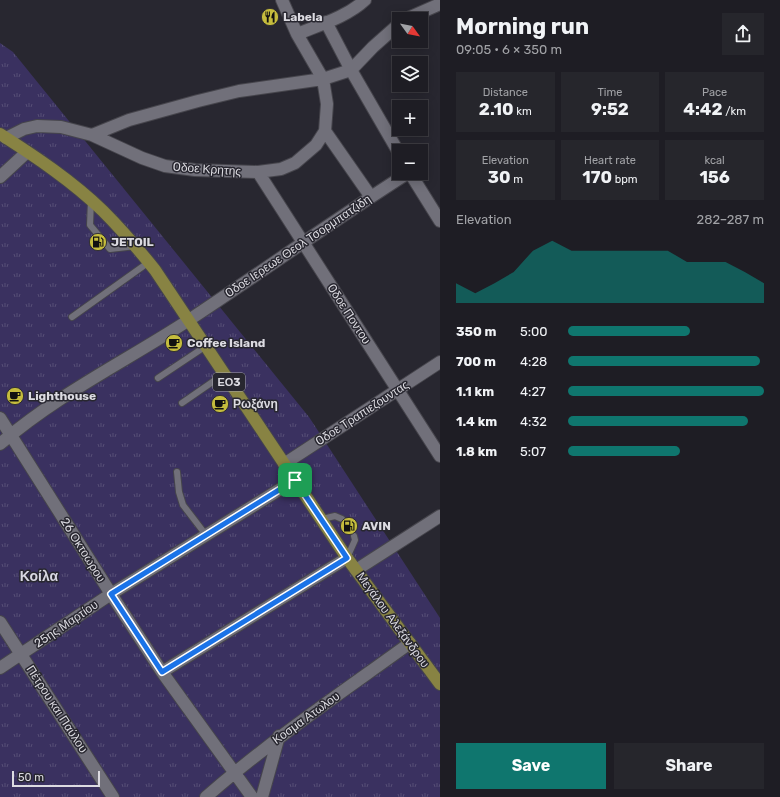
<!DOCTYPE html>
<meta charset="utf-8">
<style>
:root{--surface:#1e1d24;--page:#26262c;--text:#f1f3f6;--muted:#a1a2a6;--line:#3c3b41;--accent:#0f766e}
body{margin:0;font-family:Rubik,sans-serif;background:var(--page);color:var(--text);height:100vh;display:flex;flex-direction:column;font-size:15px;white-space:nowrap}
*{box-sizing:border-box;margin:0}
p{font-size:13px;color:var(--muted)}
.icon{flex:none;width:22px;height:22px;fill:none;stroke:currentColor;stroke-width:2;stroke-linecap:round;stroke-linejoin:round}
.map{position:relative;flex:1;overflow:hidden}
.drawer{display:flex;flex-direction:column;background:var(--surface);width:340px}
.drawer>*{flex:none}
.needle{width:26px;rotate:123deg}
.buttons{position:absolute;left:392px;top:12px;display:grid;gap:8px}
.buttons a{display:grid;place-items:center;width:36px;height:36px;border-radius:0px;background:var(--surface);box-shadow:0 2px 10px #0003,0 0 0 1px var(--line);font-size:20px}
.scale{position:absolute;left:12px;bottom:10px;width:88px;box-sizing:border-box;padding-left:4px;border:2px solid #dcdbe1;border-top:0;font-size:11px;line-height:14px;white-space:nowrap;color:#dcdbe1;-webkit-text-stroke:3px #282730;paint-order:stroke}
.pin{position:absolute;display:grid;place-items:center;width:34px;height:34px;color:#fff;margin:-17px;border-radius:8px;box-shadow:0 2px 6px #0006}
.round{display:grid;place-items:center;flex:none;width:42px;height:42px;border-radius:0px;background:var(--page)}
.overview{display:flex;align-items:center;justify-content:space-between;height:68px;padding:0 16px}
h1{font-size:22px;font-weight:700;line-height:30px}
.figures{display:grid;grid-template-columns:repeat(3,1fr);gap:6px;height:68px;padding:4px 16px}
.figures div{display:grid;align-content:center;border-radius:0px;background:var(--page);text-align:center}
.figures b{font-size:17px;font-weight:700}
.figures small{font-size:11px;font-weight:400}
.figures p{font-size:11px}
.chart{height:112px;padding:8px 16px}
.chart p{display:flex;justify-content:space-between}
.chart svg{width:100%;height:72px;margin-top:4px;fill:var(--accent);opacity:.7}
.primary-button{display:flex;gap:8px;margin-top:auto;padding:8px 16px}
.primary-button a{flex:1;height:46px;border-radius:0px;background:var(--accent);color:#fff;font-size:16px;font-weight:700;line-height:46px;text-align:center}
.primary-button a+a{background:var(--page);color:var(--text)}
ul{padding:0 16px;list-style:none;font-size:13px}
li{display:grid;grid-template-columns:64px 48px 1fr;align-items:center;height:30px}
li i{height:10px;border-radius:5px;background:var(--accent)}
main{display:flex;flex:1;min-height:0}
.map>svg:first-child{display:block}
.park{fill:url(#park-tufts)}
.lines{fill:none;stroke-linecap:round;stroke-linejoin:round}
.lane-casing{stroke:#46454c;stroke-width:8}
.street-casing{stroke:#46454c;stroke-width:14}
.primary-casing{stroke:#46454c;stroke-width:14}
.lane{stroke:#71707a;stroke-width:6}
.street{stroke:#71707a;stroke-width:12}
.primary{stroke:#888343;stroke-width:12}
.route-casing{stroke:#fff;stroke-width:8}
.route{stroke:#1a73e8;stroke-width:5}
.labels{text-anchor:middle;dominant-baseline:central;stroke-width:3;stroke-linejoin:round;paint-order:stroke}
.shield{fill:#282730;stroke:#a6a5ac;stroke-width:1}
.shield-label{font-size:11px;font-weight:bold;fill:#dcdbe1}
.poi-label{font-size:12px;font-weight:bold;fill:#dcdbe1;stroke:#282730;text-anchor:start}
.street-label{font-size:12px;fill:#dcdbe1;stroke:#282730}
.quarter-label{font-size:14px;font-weight:bold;fill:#d8d7e2;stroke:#282730}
</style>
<main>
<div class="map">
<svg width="440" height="797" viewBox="0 0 440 797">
<defs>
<pattern id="park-tufts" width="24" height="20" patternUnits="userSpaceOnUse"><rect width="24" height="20" fill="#3a3160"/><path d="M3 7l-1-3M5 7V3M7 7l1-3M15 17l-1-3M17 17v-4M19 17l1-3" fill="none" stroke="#564e76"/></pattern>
</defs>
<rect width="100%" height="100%" fill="#282730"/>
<!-- park -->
<path class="park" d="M0,43L13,52L309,417L440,618V797H0Z"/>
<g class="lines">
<defs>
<path id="lane" d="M91,200L90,225L110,249L136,246
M72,317L149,262
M158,378L206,346
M182,403L224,374
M177,472L179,492L183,505L206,535
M322,519L335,516L342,519
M347,558L355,540L354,536"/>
<path id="street" d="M406,19L440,4
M326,22L351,70L399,153
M297,34C319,25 347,17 365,0
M325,131L371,197
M92,135L129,120L198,101L239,91L323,79L351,70L373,47L399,24
M6,138L24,129L37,126L61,127L92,135L142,158L165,166L195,170L258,172L281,169L295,163L316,145L325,131L327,104L323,79L297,34L282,0
M258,172L440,456
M410,173L440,221
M0,177L27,152
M0,418L111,594L162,672L252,797
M0,444C58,394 126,361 189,320C263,271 334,220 408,173
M284,464L440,362
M356,570L440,516
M0,622L113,797
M0,668L111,594L295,480
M162,672L347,558
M206,797C270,741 341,693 410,643
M262,797L279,736"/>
<path id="primary" d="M0,134C36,157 72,181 103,211C122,230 139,250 155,270L347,558L440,684"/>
</defs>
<!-- lane casing -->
<use href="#lane" class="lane-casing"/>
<!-- street casing -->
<use href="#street" class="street-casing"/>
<!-- primary casing -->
<use href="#primary" class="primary-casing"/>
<!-- lane -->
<use href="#lane" class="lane"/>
<!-- street -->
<use href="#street" class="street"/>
<!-- primary -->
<use href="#primary" class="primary"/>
</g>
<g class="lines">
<defs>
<path id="route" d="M295,480L347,558L162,672L111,594Z"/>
</defs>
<!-- route casing -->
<use href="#route" class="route-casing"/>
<!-- route -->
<use href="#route" class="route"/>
</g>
<!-- icons -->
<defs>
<symbol id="restaurant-disc" viewBox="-11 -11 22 22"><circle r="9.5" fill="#c5bc3d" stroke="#282730"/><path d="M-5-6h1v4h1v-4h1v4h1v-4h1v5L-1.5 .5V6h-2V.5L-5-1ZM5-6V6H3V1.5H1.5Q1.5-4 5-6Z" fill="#111"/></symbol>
<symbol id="fuel-disc" viewBox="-11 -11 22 22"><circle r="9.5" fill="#c5bc3d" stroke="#282730"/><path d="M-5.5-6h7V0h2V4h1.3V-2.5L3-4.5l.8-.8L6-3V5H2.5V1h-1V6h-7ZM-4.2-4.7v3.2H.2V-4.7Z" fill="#111"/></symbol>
<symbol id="cafe-disc" viewBox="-11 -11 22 22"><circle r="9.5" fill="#c5bc3d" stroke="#282730"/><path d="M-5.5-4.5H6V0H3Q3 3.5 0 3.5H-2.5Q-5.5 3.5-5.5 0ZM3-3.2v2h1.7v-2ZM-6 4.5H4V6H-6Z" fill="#111"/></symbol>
</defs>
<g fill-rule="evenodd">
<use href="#restaurant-disc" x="260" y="7" width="20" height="20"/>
<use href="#fuel-disc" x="88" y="232" width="20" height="20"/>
<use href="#cafe-disc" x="164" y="333" width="20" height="20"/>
<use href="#cafe-disc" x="5" y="386" width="20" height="20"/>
<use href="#cafe-disc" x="210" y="394" width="20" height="20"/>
<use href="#fuel-disc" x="339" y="516" width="20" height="20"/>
</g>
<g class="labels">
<!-- shield labels -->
<rect class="shield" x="213" y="373" width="32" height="18" rx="3"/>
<g class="shield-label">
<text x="229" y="382">ΕΟ3</text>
</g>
<!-- poi labels -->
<g class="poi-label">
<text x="283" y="17">Labela</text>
<text x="111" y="242">JETOIL</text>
<text x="187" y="343">Coffee Island</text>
<text x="28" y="396">Lighthouse</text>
<text x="233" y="404">Ρωξάνη</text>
<text x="362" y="526">AVIN</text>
</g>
<!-- street labels -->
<g class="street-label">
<text transform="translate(207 169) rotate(4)">Oδοε Κρητης</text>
<text transform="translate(298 246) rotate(-34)">Oδοε Ιερεωε Θεολ Τσορμπατζιδη</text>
<text transform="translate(349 314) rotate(57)">Oδοε Ποντου</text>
<text transform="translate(362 413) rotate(-33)">Oδοε Τραπιεζουντας</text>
<text transform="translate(83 550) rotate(58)">26 Οκτοωρου</text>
<text transform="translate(393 620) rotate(54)">Μεγάλου Αλεξάνδρου</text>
<text transform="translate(66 624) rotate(-34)">25ης Μαρτίου</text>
<text transform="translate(57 709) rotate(57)">Πέτρου και Παύλου</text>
<text transform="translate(306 718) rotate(-36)">Κοσμα Ατωλου</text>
</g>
<!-- quarter labels -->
<g class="quarter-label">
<text x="39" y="576">Κοίλα</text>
</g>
</g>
</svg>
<div class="buttons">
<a><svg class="needle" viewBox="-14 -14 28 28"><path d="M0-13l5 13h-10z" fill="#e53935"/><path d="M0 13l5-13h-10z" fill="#a1a2a6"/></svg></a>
<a><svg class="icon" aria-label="layers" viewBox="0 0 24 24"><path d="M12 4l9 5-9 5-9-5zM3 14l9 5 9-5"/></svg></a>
<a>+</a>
<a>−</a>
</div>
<div class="scale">50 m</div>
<div class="pin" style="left:295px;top:480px;background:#1e9e55"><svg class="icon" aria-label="arrive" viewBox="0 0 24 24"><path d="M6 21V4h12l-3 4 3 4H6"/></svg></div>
</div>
<section class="drawer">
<div class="overview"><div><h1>Morning run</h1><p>09:05 · 6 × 350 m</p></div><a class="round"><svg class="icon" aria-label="share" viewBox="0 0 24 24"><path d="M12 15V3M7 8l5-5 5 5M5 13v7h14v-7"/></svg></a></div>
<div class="figures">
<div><p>Distance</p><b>2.10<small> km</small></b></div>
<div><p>Time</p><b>9:52</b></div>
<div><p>Pace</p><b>4:42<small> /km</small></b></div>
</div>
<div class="figures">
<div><p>Elevation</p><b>30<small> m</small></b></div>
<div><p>Heart rate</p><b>170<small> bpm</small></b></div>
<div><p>kcal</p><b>156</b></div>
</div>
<div class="chart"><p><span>Elevation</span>282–287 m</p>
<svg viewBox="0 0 160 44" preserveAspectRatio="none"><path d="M0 44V32L10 38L20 32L30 25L40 12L50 6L60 12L70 12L80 12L90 12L100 12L110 12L120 19L130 19L140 19L150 25L160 32V44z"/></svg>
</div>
<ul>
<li><b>350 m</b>5:00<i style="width:62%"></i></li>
<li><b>700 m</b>4:28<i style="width:98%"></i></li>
<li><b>1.1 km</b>4:27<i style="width:100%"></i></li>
<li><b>1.4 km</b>4:32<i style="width:92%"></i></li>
<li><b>1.8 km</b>5:07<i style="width:57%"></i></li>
</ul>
<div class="primary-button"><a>Save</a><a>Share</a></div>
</section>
</main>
